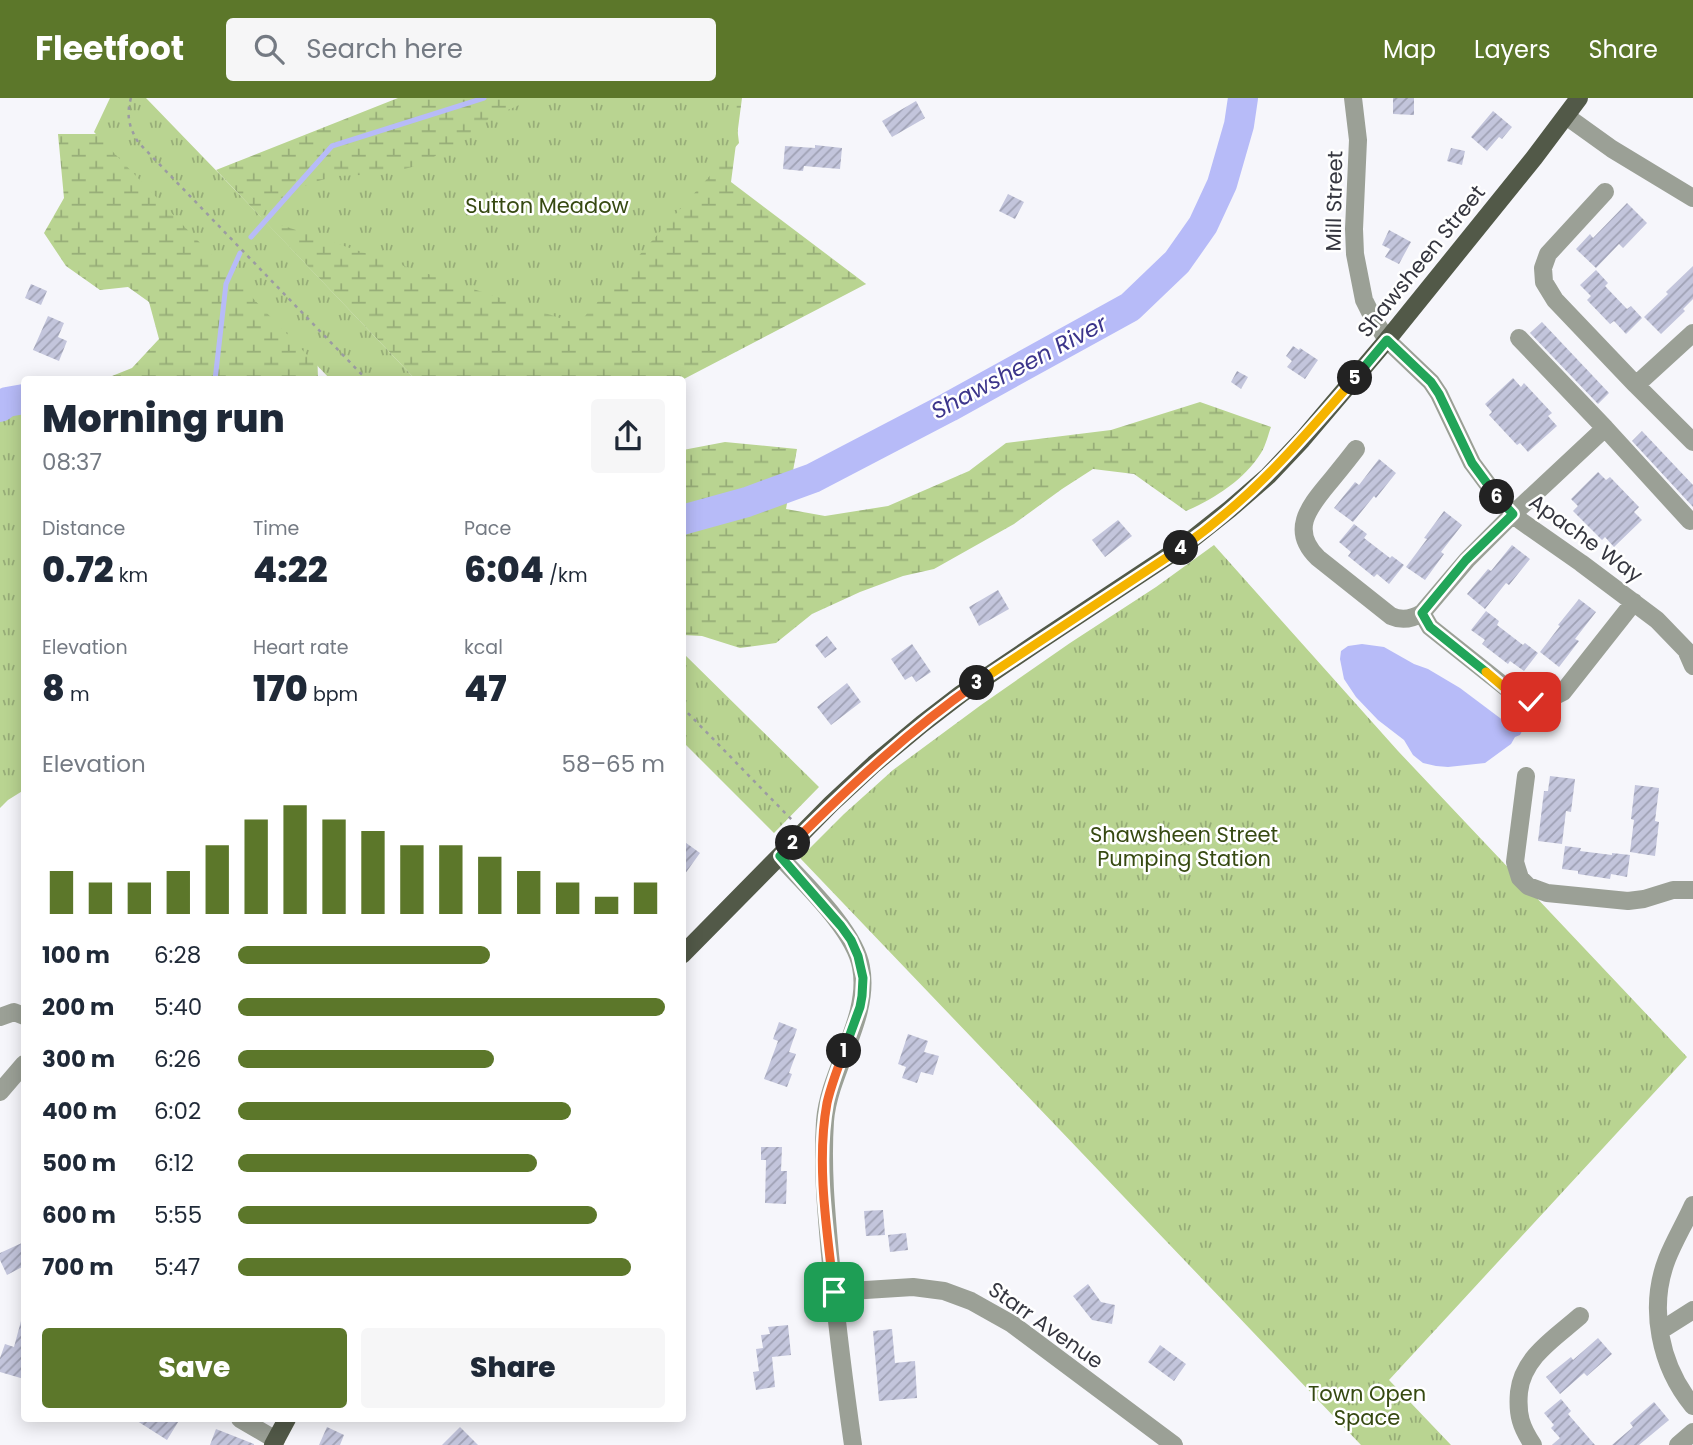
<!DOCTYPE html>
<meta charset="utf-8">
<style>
:root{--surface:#fff;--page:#f6f6f7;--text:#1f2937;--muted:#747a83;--accent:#5c772a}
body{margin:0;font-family:Poppins,sans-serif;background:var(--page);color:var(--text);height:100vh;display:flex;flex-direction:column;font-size:26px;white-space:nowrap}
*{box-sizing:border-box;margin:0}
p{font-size:23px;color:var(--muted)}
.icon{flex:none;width:38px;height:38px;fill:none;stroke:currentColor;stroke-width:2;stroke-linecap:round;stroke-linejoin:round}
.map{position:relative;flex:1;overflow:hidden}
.sheet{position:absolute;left:21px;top:278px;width:665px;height:1046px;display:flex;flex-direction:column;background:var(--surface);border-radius:7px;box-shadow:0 4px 18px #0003}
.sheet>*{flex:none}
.pin{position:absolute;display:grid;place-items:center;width:60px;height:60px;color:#fff;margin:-30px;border-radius:14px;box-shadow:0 4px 10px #0006}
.km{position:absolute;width:35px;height:35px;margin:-18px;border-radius:50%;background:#222;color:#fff;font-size:19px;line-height:35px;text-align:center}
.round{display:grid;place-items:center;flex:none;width:74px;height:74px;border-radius:7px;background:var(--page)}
.summary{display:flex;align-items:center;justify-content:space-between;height:119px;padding:0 21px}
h1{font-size:38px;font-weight:800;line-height:52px}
.stats{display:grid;grid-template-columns:repeat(3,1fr);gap:10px;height:119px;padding:7px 21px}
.stats div{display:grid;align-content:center}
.stats b{font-size:35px;font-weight:800}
.stats small{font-size:19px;font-weight:400}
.stats p{font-size:19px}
.chart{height:196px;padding:14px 21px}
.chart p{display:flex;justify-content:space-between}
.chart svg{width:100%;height:126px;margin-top:7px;stroke:var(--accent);stroke-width:6}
.cta{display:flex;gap:14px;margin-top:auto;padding:14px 21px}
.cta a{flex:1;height:80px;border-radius:7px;background:var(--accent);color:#fff;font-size:28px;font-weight:800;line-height:80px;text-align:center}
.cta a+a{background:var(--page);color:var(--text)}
ul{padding:0 21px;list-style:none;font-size:23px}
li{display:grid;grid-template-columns:112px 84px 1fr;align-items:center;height:52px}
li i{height:18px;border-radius:9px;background:var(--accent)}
header{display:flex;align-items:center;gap:42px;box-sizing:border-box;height:98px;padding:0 35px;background:var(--accent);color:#fff}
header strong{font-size:33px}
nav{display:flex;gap:38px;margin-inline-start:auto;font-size:24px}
.search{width:490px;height:63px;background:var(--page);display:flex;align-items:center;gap:18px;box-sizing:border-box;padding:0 24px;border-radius:7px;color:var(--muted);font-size:26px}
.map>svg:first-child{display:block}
.wetland{fill:url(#wetland-marsh)}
.park{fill:url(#park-tufts)}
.water{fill:#b7bbf8}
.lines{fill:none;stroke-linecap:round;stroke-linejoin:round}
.stream{stroke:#b7bbf8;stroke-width:5}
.river{stroke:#b7bbf8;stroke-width:30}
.building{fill:url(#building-hatch)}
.path{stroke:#9b9ba2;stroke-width:2.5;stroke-dasharray:3.5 5;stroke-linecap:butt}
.minor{stroke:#9ba096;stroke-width:18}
.major{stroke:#525948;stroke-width:18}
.split-1-casing{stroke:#fff;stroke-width:14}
.split-2-casing{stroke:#fff;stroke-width:14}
.split-3-casing{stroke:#fff;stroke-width:14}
.split-4-casing{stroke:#fff;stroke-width:14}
.split-5-casing{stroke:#fff;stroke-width:14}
.split-6-casing{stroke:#fff;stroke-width:14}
.split-7-casing{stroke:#fff;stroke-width:14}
.split-8-casing{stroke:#fff;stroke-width:14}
.split-1{stroke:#f0652b;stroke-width:9}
.split-2{stroke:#22a559;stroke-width:9}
.split-3{stroke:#f0652b;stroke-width:9}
.split-4{stroke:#f5b400;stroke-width:9}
.split-5{stroke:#f5b400;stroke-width:9}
.split-6{stroke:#22a559;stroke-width:9}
.split-7{stroke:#22a559;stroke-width:9}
.split-8{stroke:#f5b400;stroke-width:9}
.labels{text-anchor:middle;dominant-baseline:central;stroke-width:5;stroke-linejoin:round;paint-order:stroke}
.street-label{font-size:21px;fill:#35363f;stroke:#fff}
.park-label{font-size:21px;fill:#364911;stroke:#fff}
.water-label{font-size:23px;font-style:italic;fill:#3c358b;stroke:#fff}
</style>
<header>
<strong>Fleetfoot</strong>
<div class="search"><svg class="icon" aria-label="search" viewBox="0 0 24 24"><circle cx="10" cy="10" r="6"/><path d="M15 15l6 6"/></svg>Search here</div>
<nav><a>Map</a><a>Layers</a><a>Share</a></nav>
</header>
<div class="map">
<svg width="1693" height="1347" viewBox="0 0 1693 1347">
<defs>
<pattern id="wetland-marsh" width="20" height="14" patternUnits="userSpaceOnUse" patternTransform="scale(1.75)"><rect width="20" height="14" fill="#b9d491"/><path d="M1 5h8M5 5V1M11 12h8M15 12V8" fill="none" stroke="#97ad78"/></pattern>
<pattern id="park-tufts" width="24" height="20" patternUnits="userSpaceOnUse" patternTransform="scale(1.75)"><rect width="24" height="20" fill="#b9d491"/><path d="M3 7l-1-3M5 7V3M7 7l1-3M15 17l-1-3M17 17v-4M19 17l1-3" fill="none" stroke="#97ad78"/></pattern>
<pattern id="building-hatch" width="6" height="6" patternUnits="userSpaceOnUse" patternTransform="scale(1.75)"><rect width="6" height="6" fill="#c3c5dc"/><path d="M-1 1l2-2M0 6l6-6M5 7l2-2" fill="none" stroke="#9fa1b4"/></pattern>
</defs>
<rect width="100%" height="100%" fill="#f6f6fb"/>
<!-- wetland -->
<path class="wetland" d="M398,0H742L731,84L866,186L682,282H416L216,72Z
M58,36H105L317,246L318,282H102L132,270L159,241L149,204L128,189L100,192L66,168L44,135L64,100Z
M1200,304L1271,329C1268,337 1266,347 1261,355C1244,382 1214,401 1186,413L1134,376L1093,371L1062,391L1014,426L934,471L903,478L860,494L812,516L776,545L740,550L702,538L683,537V352L725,344L797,351L786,411L825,418L888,408L969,373L1006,345L1111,332Z"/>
<!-- park -->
<path class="park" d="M110,0H146L261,119L270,105L296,91L318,83L336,78L385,76L412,69L430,61L450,50L490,20L526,4L532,0H734V4L739,45L578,226L263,121L416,282H331L94,34Z
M24,292V692L8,702L0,710V299Z
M1214,447L1398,653L1687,959L1389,1282L1451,1347H1361L800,760L844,716L893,672L981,607L1070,545L1156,489Z
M683,555L819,689L774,735L683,644Z"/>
<!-- water -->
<path class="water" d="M1362,546L1384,549L1414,566L1428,571L1460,590L1504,623L1523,631L1520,637L1515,639L1511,646L1485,665L1448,669L1436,668L1423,665L1413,657L1404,642L1378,622L1356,599L1344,581L1340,561L1341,553L1348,548Z"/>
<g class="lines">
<!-- stream -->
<path class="stream" d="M251,139L332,48L484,0
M215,282L226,186L240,155"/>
<!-- river -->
<path class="river" d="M0,309L7,304L24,301
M682,422L747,404L813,380L949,309L1130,209L1177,164L1203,127L1222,86L1239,27L1243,0"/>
</g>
<!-- building -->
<path class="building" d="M1393,0H1414V17L1393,16Z
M916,3L925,20L892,39L882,23Z
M1493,13L1512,29L1502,41L1499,39L1487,53L1471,39Z
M815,47L842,50L840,71L804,68L803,73L783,71L785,48L815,50Z
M1451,50L1465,53L1462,67L1447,63Z
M1008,96L1024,104L1015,121L999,113Z
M1627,105L1647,125L1623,150L1619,146L1596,170L1576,151L1590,136L1593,140Z
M1389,132L1411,144L1399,166L1385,159L1390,151L1382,147Z
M1693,168V201L1683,211L1685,213L1661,236L1644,219L1668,196L1666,194Z
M1596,172L1608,185L1605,188L1627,211L1631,208L1642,220L1626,236L1614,223L1610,226L1587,202L1591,198L1580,187Z
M31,186L47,193L41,207L25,200Z
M48,218L64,225L58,239L67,243L59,263L33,252Z
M1542,224L1609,295L1598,306L1530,235Z
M1293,248L1299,252L1300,250L1318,262L1305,281L1287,269L1292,263L1286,258Z
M1237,273L1248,279L1241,291L1231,284Z
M1513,280L1521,289L1524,285L1552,315L1548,318L1557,328L1528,354L1520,345L1517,347L1489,317L1492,314L1485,306Z
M1642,333L1693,387V409L1632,343Z
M1379,361L1396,375L1376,400L1374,398L1353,424L1334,410L1355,384L1359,387Z
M1598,374L1606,382L1610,379L1639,409L1634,414L1642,422L1614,449L1605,439L1602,442L1573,413L1578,408L1571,401Z
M1444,413L1462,427L1441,454L1444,456L1425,482L1406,469L1427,441L1424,440Z
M1118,422L1132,438L1105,459L1092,442Z
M1354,426L1367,436L1364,440L1390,460L1392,458L1404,467L1389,486L1377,476L1374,479L1348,458L1351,454L1339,444Z
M1512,447L1530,461L1509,487L1506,485L1485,511L1467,496L1488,471L1491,473Z
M998,492L1009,511L979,528L969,509Z
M1579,501L1596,514L1575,541L1579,543L1559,569L1540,554L1560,528L1558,527Z
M1486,513L1499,523L1497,527L1523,547L1525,545L1538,555L1524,573L1510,563L1508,566L1482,546L1485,542L1471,532Z
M827,538L837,551L825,560L815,547Z
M912,546L931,574L916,584L912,578L905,582L891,561Z
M847,585L861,604L831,627L817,609Z
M1550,678L1575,681L1571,714L1566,713L1562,746L1538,743L1544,693H1548Z
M1635,687L1659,690L1655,723L1659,724L1655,758L1630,754L1634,722L1631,721Z
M682,742L700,755L682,780Z
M1565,748L1581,750L1580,753L1612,757V755L1630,757L1627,779L1611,776L1610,781L1578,776V773L1562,771Z
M779,924L797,931L789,954L796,956L789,975L792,976L787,989L764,981L778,943L773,941Z
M908,936L928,943L924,954L939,958L933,977L921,974L917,985L902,980L906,969L898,966Z
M761,1049H782L781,1073H787L786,1106L765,1105L766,1062H761Z
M883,1112L885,1137L866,1138L864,1113Z
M906,1135L908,1152L890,1154L888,1137Z
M24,1144V1168L7,1177L0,1162V1155Z
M1088,1186L1101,1204L1115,1207L1112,1226L1092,1222L1073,1198Z
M21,1223L24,1224V1281L0,1274V1260L5,1246L14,1249Z
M788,1227L791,1257L772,1259L775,1289L756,1292L753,1274L759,1273L756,1251L763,1250L761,1237L770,1236L768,1229Z
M892,1231L895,1265L915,1263L917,1300L879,1303L873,1233Z
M1598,1240L1612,1256L1587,1278L1584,1275L1560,1296L1546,1279L1571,1259L1573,1262Z
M1160,1247L1186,1266L1174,1283L1148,1264Z
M1561,1301L1571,1313L1568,1316L1595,1347H1552L1560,1340L1551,1330L1554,1327L1544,1315Z
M1654,1304L1669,1322L1639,1347H1612L1633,1329L1630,1325Z
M134,1321H180L167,1342Z
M327,1329L344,1337L340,1347H319Z
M460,1329L478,1347H442Z
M216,1331L254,1346V1347H210Z"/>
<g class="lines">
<!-- path -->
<path class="path" d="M131,0C126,17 129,29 138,44L367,282
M682,609L792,722"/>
<!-- minor -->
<path class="minor" d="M1353,0L1358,42L1354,131L1355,156L1364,202L1373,220L1387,242L1431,284L1439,296L1472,365L1498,400L1521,423L1581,465L1657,522L1686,552L1693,568
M1566,18L1612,51L1693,100
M1605,94L1548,156L1543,170L1544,184L1555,202L1636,287L1693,344
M1519,240L1605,330L1690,423
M1636,287L1693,235
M1356,351C1347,363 1337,375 1328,386C1308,410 1290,433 1318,460L1391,518C1402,523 1412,521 1422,515L1430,529L1518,599L1531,604L1545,603L1563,594L1634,504
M1422,515L1467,462L1513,416L1605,330
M1526,678L1515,764L1520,780L1528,788L1547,795L1628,803L1644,801L1673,792H1693
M780,759C805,786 855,833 861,869C871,919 829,972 825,1023C822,1068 826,1112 830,1156C836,1220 844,1284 853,1347
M0,919L14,914L24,918
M0,994L24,966
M1693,1107C1685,1125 1674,1143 1667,1161C1648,1210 1660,1268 1693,1308
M834,1194L913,1189L944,1193L971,1203L1012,1226L1174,1347
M1660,1233L1693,1212
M240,1321L276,1342
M1533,1347C1521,1329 1517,1317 1519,1294C1523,1259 1555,1240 1580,1218
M1678,1347L1693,1334"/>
<!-- major -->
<path class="major" d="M682,857L831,706L874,666L922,626L961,596L1038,544L1186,446L1230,411L1268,378L1302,342L1387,242L1534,60L1579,0
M273,1347L287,1321"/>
</g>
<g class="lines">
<defs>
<path id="split-1" d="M834,1194C827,1133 816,1065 827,1005C831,987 838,970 844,953"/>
<path id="split-2" d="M793,745L780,758L841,828L851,842L858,858L863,880L862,898L860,909L844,953"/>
<path id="split-3" d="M793,745C851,687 910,632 977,585"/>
<path id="split-4" d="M977,585L1181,450"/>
<path id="split-5" d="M1181,450C1251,401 1300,344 1355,280"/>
<path id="split-6" d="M1355,280L1387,242L1431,284L1439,296L1472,365L1497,399"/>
<path id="split-7" d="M1486,574L1430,529L1422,515L1466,462L1513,416L1497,399"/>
<path id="split-8" d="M1486,574L1512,596L1531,604"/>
</defs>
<!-- split-1 casing -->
<use href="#split-1" class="split-1-casing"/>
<!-- split-2 casing -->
<use href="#split-2" class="split-2-casing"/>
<!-- split-3 casing -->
<use href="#split-3" class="split-3-casing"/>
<!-- split-4 casing -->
<use href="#split-4" class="split-4-casing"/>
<!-- split-5 casing -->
<use href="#split-5" class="split-5-casing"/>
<!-- split-6 casing -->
<use href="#split-6" class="split-6-casing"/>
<!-- split-7 casing -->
<use href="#split-7" class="split-7-casing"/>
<!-- split-8 casing -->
<use href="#split-8" class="split-8-casing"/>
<!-- split-1 -->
<use href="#split-1" class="split-1"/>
<!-- split-2 -->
<use href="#split-2" class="split-2"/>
<!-- split-3 -->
<use href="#split-3" class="split-3"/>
<!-- split-4 -->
<use href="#split-4" class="split-4"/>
<!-- split-5 -->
<use href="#split-5" class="split-5"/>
<!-- split-6 -->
<use href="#split-6" class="split-6"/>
<!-- split-7 -->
<use href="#split-7" class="split-7"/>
<!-- split-8 -->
<use href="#split-8" class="split-8"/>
</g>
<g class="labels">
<!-- street labels -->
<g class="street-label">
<text transform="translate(1334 103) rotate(-89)">Mill Street</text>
<text transform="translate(1421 163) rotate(-51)">Shawsheen Street</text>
<text transform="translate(1586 440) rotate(36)">Apache Way</text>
<text transform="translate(1046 1227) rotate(35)">Starr Avenue</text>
</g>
<!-- park labels -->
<g class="park-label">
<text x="547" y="107">Sutton Meadow</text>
<text x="1184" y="736">Shawsheen Street<tspan x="1184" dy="24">Pumping Station</tspan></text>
<text x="1367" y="1295">Town Open<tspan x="1367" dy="24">Space</tspan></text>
</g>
<!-- water labels -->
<g class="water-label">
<text transform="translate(1019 269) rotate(-28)">Shawsheen River</text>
</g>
</g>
</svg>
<div class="pin" style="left:834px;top:1194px;background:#1e9e55"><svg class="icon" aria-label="arrive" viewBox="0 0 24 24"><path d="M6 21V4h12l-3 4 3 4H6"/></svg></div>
<div class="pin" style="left:1531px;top:604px;background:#d93025"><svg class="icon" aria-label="check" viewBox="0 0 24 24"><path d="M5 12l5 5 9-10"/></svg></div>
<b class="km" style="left:844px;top:953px">1</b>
<b class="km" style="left:793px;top:745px">2</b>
<b class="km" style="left:977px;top:585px">3</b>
<b class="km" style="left:1181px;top:450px">4</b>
<b class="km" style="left:1355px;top:280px">5</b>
<b class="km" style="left:1497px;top:399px">6</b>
<section class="sheet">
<div class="summary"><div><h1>Morning run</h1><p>08:37</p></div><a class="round"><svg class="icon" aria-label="share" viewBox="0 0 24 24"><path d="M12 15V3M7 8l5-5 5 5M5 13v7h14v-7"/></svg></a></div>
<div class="stats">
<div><p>Distance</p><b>0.72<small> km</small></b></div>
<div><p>Time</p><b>4:22</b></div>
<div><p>Pace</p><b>6:04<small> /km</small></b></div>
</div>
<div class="stats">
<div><p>Elevation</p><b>8<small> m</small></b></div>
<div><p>Heart rate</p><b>170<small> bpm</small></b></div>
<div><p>kcal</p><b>47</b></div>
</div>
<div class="chart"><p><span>Elevation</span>58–65 m</p>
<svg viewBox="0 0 160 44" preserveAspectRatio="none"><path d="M5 44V29M15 44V33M25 44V33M35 44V29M45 44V20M55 44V11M65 44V6M75 44V11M85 44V15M95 44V20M105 44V20M115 44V24M125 44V29M135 44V33M145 44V38M155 44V33"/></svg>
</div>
<ul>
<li><b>100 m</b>6:28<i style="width:59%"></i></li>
<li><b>200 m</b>5:40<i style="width:100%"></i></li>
<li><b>300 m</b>6:26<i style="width:60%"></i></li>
<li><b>400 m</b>6:02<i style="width:78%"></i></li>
<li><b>500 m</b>6:12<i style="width:70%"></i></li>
<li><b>600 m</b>5:55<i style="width:84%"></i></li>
<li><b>700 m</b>5:47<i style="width:92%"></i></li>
</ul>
<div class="cta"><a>Save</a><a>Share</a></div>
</section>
</div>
